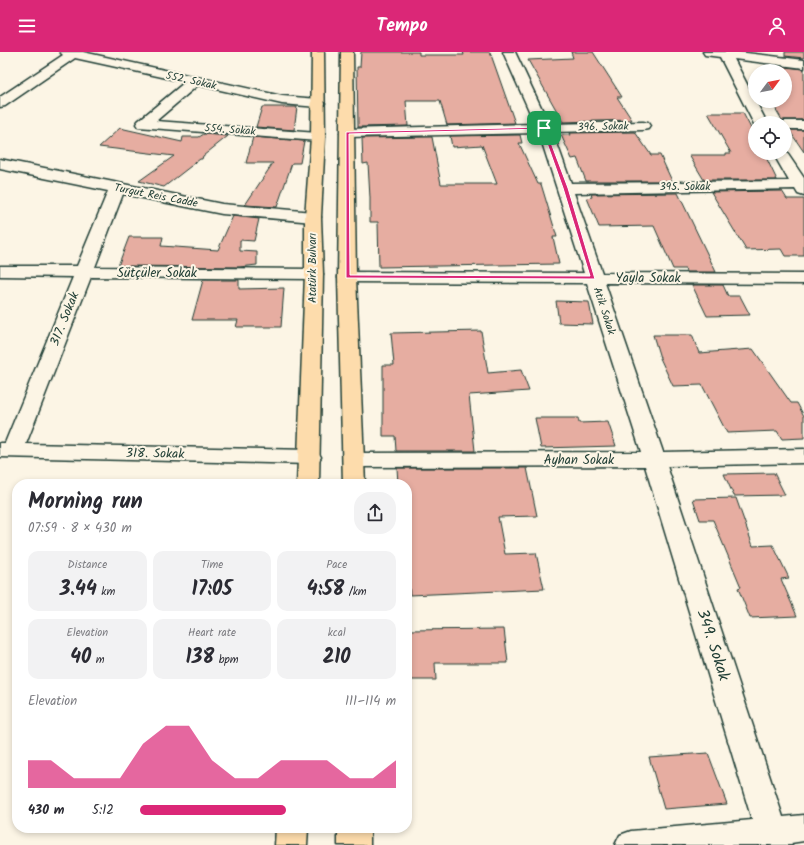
<!DOCTYPE html>
<meta charset="utf-8">
<style>
:root{--surface:#fff;--page:#f2f2f3;--text:#2b2b33;--muted:#7c7c81;--accent:#db2777}
body{margin:0;font-family:Kalam,sans-serif;background:var(--page);color:var(--text);height:100vh;display:flex;flex-direction:column;font-size:15px;white-space:nowrap}
*{box-sizing:border-box;margin:0}
p{font-size:13px;color:var(--muted)}
.icon{flex:none;width:22px;height:22px;fill:none;stroke:currentColor;stroke-width:2;stroke-linecap:round;stroke-linejoin:round}
.map{position:relative;flex:1;overflow:hidden}
.panel{position:absolute;left:12px;top:427px;width:400px;height:354px;display:flex;flex-direction:column;background:var(--surface);border-radius:16px;box-shadow:0 2px 6px #0003}
.panel>*{flex:none}
.needle{width:26px;rotate:58deg}
.tools{position:absolute;left:748px;top:12px;display:grid;gap:8px}
.tools a{display:grid;place-items:center;width:44px;height:44px;border-radius:50%;background:var(--surface);box-shadow:0 2px 6px #0003;font-size:20px}
.pin{position:absolute;display:grid;place-items:center;width:34px;height:34px;color:#fff;margin:-17px;border-radius:8px;box-shadow:0 2px 6px #0006}
.round{display:grid;place-items:center;flex:none;width:42px;height:42px;border-radius:16px;background:var(--page)}
.headline{display:flex;align-items:center;justify-content:space-between;height:68px;padding:0 16px}
h1{font-size:22px;font-weight:800;line-height:30px}
.metrics{display:grid;grid-template-columns:repeat(3,1fr);gap:6px;height:68px;padding:4px 16px}
.metrics div{display:grid;align-content:center;border-radius:10px;background:var(--page);text-align:center}
.metrics b{font-size:20px;font-weight:800}
.metrics small{font-size:11px;font-weight:400}
.metrics p{font-size:11px}
.chart{height:112px;padding:8px 16px}
.chart p{display:flex;justify-content:space-between}
.chart svg{width:100%;height:72px;margin-top:4px;fill:var(--accent);opacity:.7}
ul{padding:0 16px;list-style:none;font-size:13px}
li{display:grid;grid-template-columns:64px 48px 1fr;align-items:center;height:30px}
li i{height:10px;border-radius:5px;background:var(--accent)}
header{display:flex;justify-content:space-between;align-items:center;height:52px;padding:0 16px;background:var(--accent);color:#fff;font-size:18px;font-weight:800}
.map>svg:first-child{display:block}
.building{fill:#e6ada1;stroke:#1f3d34}
.lines{fill:none;stroke-linecap:round;stroke-linejoin:round}
.minor-casing{stroke:#1f3d34;stroke-width:3}
.major-casing{stroke:#1f3d34;stroke-width:3}
.minor{fill:#fcf5e5;fill-rule:evenodd}
.major{fill:#fddcac;fill-rule:evenodd}
.route{fill:#db2777;stroke:#fff;fill-rule:evenodd}
.labels{text-anchor:middle;dominant-baseline:central;stroke-width:4;stroke-linejoin:round;paint-order:stroke}
.far-street-label{font-size:11px;fill:#1f3d34;stroke:#fcf5e5}
.street-label{font-size:13px;fill:#1f3d34;stroke:#fcf5e5}
.near-street-label{font-size:16px;fill:#1f3d34;stroke:#fcf5e5}
</style>
<header><svg class="icon" aria-label="menu" viewBox="0 0 24 24"><path d="M4 6h16M4 12h16M4 18h16"/></svg>Tempo<svg class="icon" aria-label="person" viewBox="0 0 24 24"><circle cx="12" cy="8" r="4"/><path d="M4 21q1-7 8-7t8 7"/></svg></header>
<div class="map">
<svg width="804" height="793" viewBox="0 0 804 793">
<rect width="100%" height="100%" fill="#fcf5e5"/>
<filter id="ink" filterUnits="userSpaceOnUse"><feTurbulence type="fractalNoise" baseFrequency=".025" numOctaves="2"/><feDisplacementMap in="SourceGraphic" scale="8" xChannelSelector="R" yChannelSelector="G"/><feConvolveMatrix kernelMatrix="1 2 1 2 8 2 1 2 1" color-interpolation-filters="sRGB"/></filter>
<g filter="url(#ink)">
<!-- building -->
<path class="building" d="M361,0H419V3H464L463,0H490L515,71L447,73L440,49H406L408,74L358,75L357,15H360Z
M571,0H593L622,45H617L632,68L563,70L528,8L573,6Z
M785,0H804V6L785,4Z
M785,15L804,17V68H782L771,49H785Z
M262,55H297L294,78L256,75Z
M708,61H743L755,84V101H764L777,128H704L689,103H726V101H731Z
M120,76L182,90L183,85H199L204,82L228,84L203,104L202,107H200L164,135L139,129L174,104L99,95Z
M789,78H804V100Z
M635,80L651,103H660L672,129H586L577,106L572,107L561,83H570L569,81Z
M520,83L522,91H519L538,132H541L557,185H553L559,212L379,215L378,170H370V146L368,111L363,112L362,86L432,85L441,132H497L482,93L452,95L450,84Z
M253,85L304,89L300,111H292L277,155L245,153L273,111H246Z
M782,139L787,147H804V204H785L781,197L746,198L711,140Z
M678,141L716,220H686L685,217H673L654,174L599,175L587,146L592,145L591,142Z
M233,164L259,167L254,189L240,188V199L257,200V213L239,215L118,214L129,185H163L161,194L218,198Z
M203,228H239V237L284,236L281,275H236L238,268H192Z
M692,233H723L728,244H740L750,263L707,264Z
M556,249L589,250L593,272L559,271Z
M481,279L488,321L521,318L529,339L469,343L475,399H396L395,384H383V313H394L391,281Z
M653,283H692L699,301L753,297L791,351H797L804,364V386L782,387L777,379L727,381L702,333L673,334L660,306Z
M535,366H578L579,371L608,370L616,394L541,396Z
M397,416H527L537,464L498,465L505,502L536,501L544,537L410,543L407,508V432H398Z
M774,421L785,443L734,444L724,422Z
M736,446L753,494L773,493L789,526L781,527L797,564L750,566L738,536L741,535L713,468H700L693,447Z
M504,577L508,611H435L436,628H407V578Z
M708,701L727,752L664,757L649,705Z"/>
<g class="lines">
<defs>
<path id="minor" d="M60,0H83L282,44L318,47L323,48L325,51L323,54L318,55L282,52L198,33L156,69L318,81L323,82L325,85L323,88L318,89L138,75L136,72L138,69L185,30L75,6L5,54L0,55V45L63,3Z
M503,0H515L549,72L643,70L648,71L650,74L648,77L643,78L553,80L571,131L789,129L773,101H785V98L804,126V144L798,142L795,137L574,141L602,221L804,222V232L605,231L663,400L804,397V411L667,414L783,765L804,763V789L791,791L792,793H615L620,783L631,779L752,768L645,414L354,415L346,413L343,408L346,403L354,401L641,400L587,231L347,230L341,229L338,225L341,221L347,220L584,221L539,81L347,85L342,84L340,81L342,78L347,77L535,72Z
M703,0H738L804,8V16L734,7L767,71H755V74L720,5L705,3Z
M785,69H804V77H785V71H779Z
M0,107L222,152L313,160L319,162L321,165L319,168L313,170L222,162L123,142L95,215L314,217L320,218L323,222L320,226L314,227L91,225L26,392L310,398L318,400L321,405L318,410L310,412L0,405V391H5L73,225L0,224V214H77L108,139L0,117Z"/>
<path id="major" d="M312,0H324L325,85L321,165L323,222L319,432H297L305,222V165L311,85Z
M341,0H353L356,225L365,432H343L338,225Z
M276,776H308L307,793H275Z
M338,776H370V793H338Z"/>
</defs>
<!-- minor casing -->
<use href="#minor" class="minor-casing"/>
<!-- major casing -->
<use href="#major" class="major-casing"/>
<!-- minor -->
<use href="#minor" class="minor"/>
<!-- major -->
<use href="#major" class="major"/>
</g>
</g>
<!-- route -->
<path class="route" d="M545,75L568,136L595,227L346,226V80ZM542,77L563,136L590,224L350,223L349,82Z"/>
<g class="labels">
<!-- far-street labels -->
<g class="far-street-label">
<text transform="translate(191 29) rotate(12)">552. Sokak</text>
<text transform="translate(603 75) rotate(-1)">396. Sokak</text>
<text transform="translate(230 78) rotate(4)">554. Sokak</text>
<text x="685" y="135">395. Sokak</text>
<text transform="translate(156 144) rotate(11)">Turgut Reis Cadde</text>
<text transform="translate(313 216) rotate(-90)">Atatürk Bulvarı</text>
<text transform="translate(604 259) rotate(72)">Atik Sokak</text>
</g>
<!-- street labels -->
<g class="street-label">
<text x="157" y="221">Sütçüler Sokak</text>
<text x="648" y="226">Yayla Sokak</text>
<text transform="translate(65 267) rotate(-68)">317. Sokak</text>
<text transform="translate(155 402) rotate(1)">318. Sokak</text>
<text x="579" y="408">Ayhan Sokak</text>
</g>
<!-- near-street labels -->
<g class="near-street-label">
<text transform="translate(713 593) rotate(72)">349. Sokak</text>
</g>
</g>
</svg>
<div class="tools">
<a><svg class="needle" viewBox="-14 -14 28 28"><path d="M0-13l5 13h-10z" fill="#e53935"/><path d="M0 13l5-13h-10z" fill="#7c7c81"/></svg></a>
<a><svg class="icon" aria-label="locate" viewBox="0 0 24 24"><circle cx="12" cy="12" r="6"/><path d="M12 2v4M12 18v4M2 12h4M18 12h4"/></svg></a>
</div>
<div class="pin" style="left:544px;top:76px;background:#1e9e55"><svg class="icon" aria-label="arrive" viewBox="0 0 24 24"><path d="M6 21V4h12l-3 4 3 4H6"/></svg></div>
<section class="panel">
<div class="headline"><div><h1>Morning run</h1><p>07:59 · 8 × 430 m</p></div><a class="round"><svg class="icon" aria-label="share" viewBox="0 0 24 24"><path d="M12 15V3M7 8l5-5 5 5M5 13v7h14v-7"/></svg></a></div>
<div class="metrics">
<div><p>Distance</p><b>3.44<small> km</small></b></div>
<div><p>Time</p><b>17:05</b></div>
<div><p>Pace</p><b>4:58<small> /km</small></b></div>
</div>
<div class="metrics">
<div><p>Elevation</p><b>40<small> m</small></b></div>
<div><p>Heart rate</p><b>138<small> bpm</small></b></div>
<div><p>kcal</p><b>210</b></div>
</div>
<div class="chart"><p><span>Elevation</span>111–114 m</p>
<svg viewBox="0 0 160 44" preserveAspectRatio="none"><path d="M0 44V27L10 27L20 38L30 38L40 38L50 17L60 6L70 6L80 27L90 38L100 38L110 27L120 27L130 27L140 38L150 38L160 27V44z"/></svg>
</div>
<ul>
<li><b>430 m</b>5:12<i style="width:57%"></i></li>
</ul>
</section>
</div>
